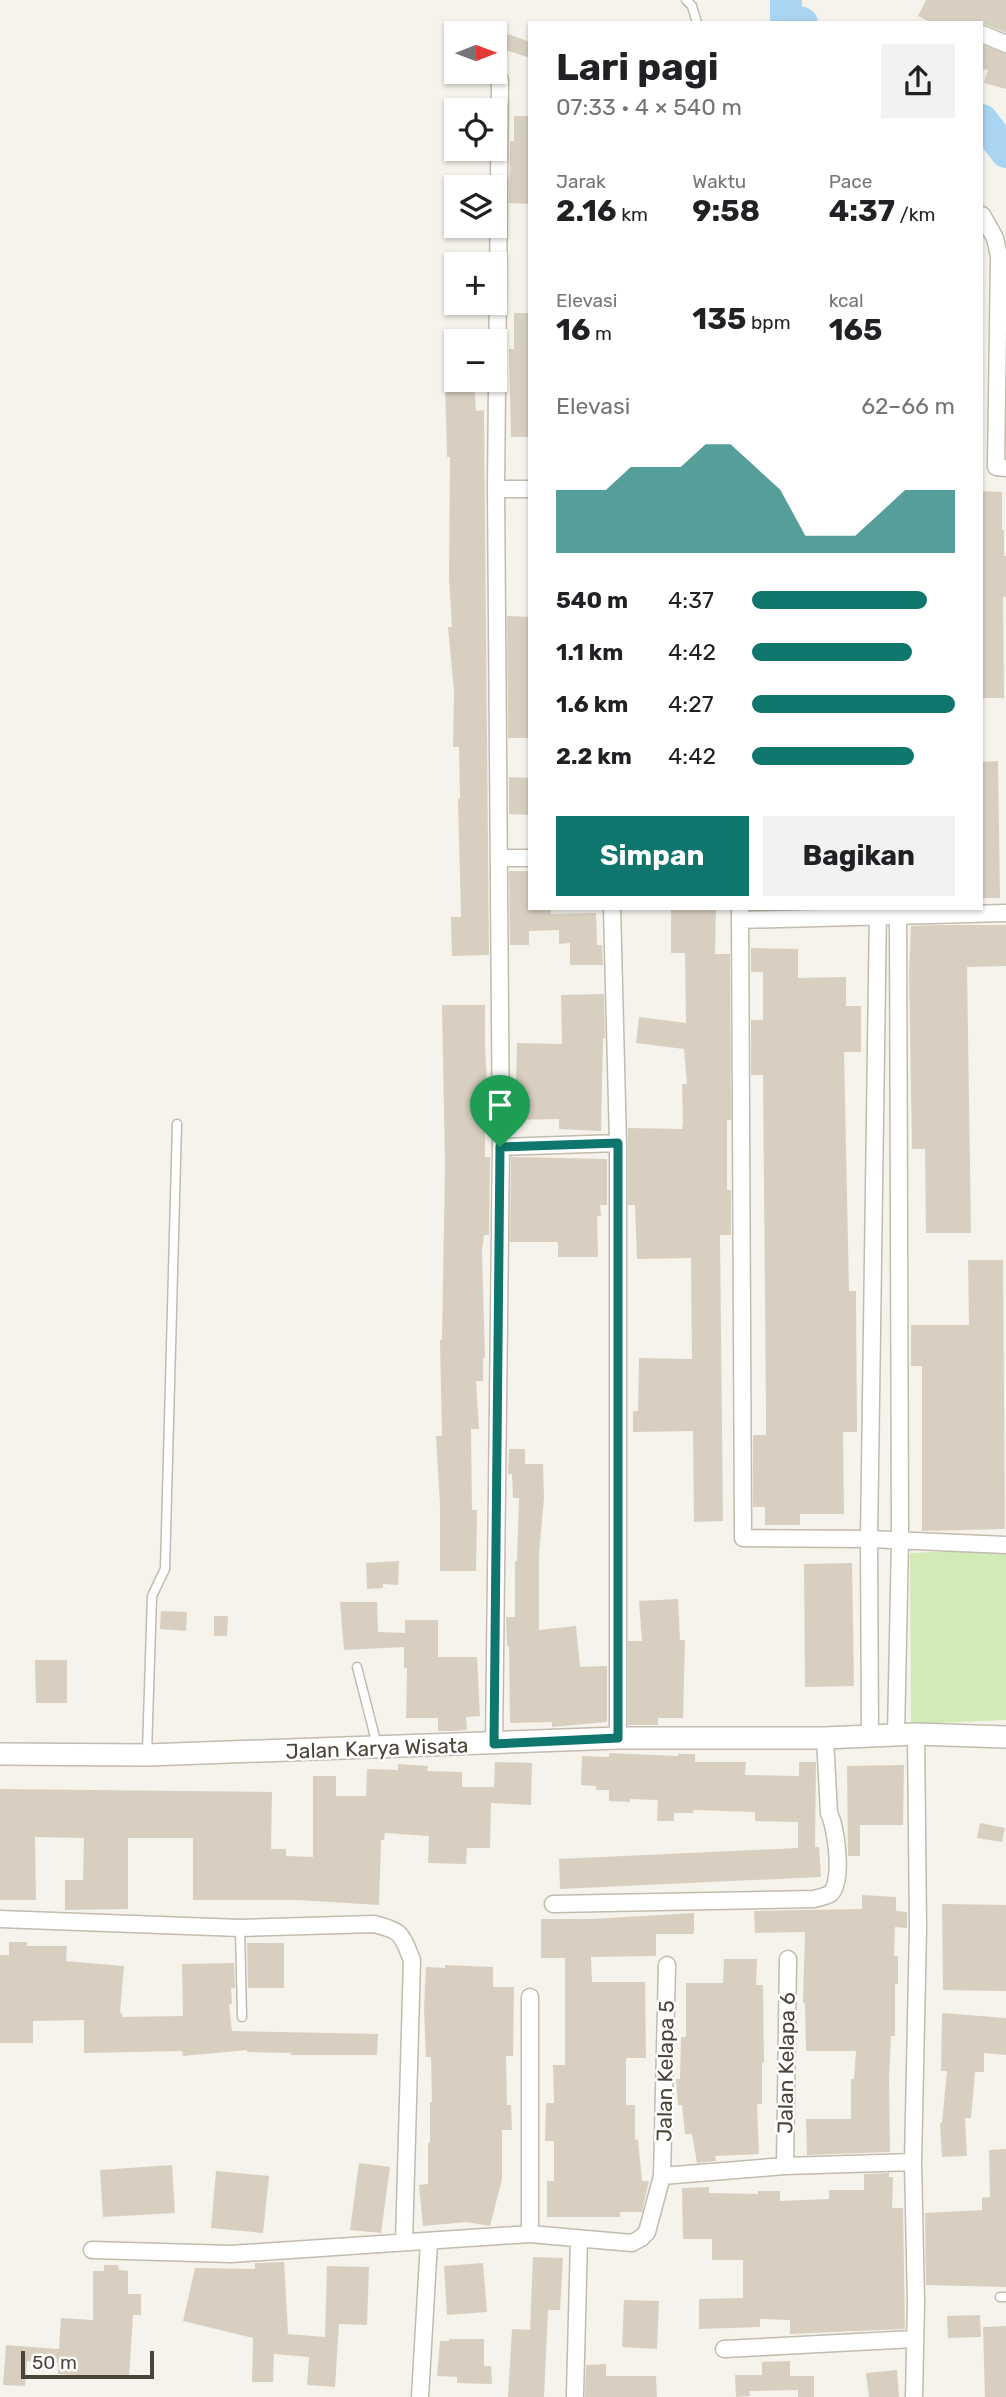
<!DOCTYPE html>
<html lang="id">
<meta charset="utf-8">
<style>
:root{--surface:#fff;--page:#f2f2f2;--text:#202124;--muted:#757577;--accent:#0f766e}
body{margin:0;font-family:Rubik,sans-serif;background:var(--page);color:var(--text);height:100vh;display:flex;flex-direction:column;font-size:26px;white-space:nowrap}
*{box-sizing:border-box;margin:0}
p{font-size:23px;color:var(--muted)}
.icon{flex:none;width:38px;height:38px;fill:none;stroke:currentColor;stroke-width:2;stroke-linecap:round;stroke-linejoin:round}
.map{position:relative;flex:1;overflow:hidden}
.panel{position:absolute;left:528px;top:21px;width:455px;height:889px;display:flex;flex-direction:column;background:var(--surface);border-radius:0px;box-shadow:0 2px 5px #0004}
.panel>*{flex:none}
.needle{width:46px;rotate:89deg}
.tools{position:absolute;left:444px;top:21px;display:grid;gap:14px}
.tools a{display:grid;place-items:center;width:63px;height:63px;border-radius:0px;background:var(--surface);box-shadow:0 2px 5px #0004;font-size:35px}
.scale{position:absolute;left:21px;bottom:18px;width:133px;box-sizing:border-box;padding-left:7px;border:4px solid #4b4439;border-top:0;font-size:19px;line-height:24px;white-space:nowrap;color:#4b4439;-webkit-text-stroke:5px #fff;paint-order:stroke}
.pin{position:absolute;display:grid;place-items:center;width:60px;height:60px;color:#fff;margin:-72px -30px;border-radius:50% 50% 50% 0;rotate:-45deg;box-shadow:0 0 7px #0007}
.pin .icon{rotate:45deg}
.round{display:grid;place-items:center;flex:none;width:74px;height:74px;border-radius:0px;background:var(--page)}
.overview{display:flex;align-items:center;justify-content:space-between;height:119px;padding:0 28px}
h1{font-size:38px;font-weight:700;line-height:52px}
.figures{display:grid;grid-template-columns:repeat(3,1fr);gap:10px;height:119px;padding:7px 28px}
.figures div{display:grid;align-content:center}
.figures b{font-size:30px;font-weight:700}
.figures small{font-size:19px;font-weight:400}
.figures p{font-size:19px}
.chart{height:196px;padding:14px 28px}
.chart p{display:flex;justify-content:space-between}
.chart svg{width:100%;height:126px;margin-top:7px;fill:var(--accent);opacity:.7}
.button{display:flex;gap:14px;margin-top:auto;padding:14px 28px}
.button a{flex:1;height:80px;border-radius:0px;background:var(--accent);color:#fff;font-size:28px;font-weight:700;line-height:80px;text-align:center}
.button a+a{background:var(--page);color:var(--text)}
ul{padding:0 28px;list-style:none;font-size:23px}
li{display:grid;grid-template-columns:112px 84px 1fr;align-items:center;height:52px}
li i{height:18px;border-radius:9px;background:var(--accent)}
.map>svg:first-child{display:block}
.green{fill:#d2eab5}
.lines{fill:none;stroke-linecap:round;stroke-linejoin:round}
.river{stroke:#a9d4f2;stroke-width:32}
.building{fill:#d8cfc1}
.service-casing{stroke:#c2bbae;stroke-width:11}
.minor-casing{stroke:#c2bbae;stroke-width:19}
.tertiary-casing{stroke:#c2bbae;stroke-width:24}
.service{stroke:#fff;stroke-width:8}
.minor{stroke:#fff;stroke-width:16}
.tertiary{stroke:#fff;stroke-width:21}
.route-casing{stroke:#fff;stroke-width:14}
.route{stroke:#0f766e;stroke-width:9}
.labels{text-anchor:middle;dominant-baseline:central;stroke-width:5;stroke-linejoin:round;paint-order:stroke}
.street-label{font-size:21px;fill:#4b4439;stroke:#fff}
</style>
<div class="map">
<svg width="1006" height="2397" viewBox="0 0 1006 2397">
<rect width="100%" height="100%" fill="#f6f3ec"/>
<!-- green -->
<path class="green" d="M1006,1549V1720L911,1724L910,1553Z"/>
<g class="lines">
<!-- river -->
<path class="river" d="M786,0V18L802,23
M982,120L1006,152"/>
</g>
<!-- building -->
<path class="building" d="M926,0H1006V33L982,23H932L918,16Z
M508,34L530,42V58L503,49Z
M982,45L1006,54V89L984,83L988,70L982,69Z
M514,116H530V204L509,203L510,141H514Z
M514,313H530V437H511L509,349H514Z
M445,380H474L476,411L484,410L489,955L452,956L451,917H461L458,799H460L459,747H453L454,692L448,627H452L449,578L450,457H447Z
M982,491L1002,492V530H1004V556H1006V597H1003L1004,698H982Z
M507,616L530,617V738H508Z
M998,761L1000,898H982V762Z
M509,777L530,778V815L509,814Z
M509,871H530V908H551V914L596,913L597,945H602L603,965H570V943L559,944V930L529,931V945H510Z
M671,908H716L715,954H730L731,1120H727V1190H731V1235H720L723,1521L694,1522L693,1431L633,1432V1411H638L639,1358L692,1359L691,1258L637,1259L635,1205H628V1128L682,1129L683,1124L682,1084H687L684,1049L636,1043L639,1017L686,1023L685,953H671Z
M938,925H1006V966L967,967L971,1233H926L925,1149H912L909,973L911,926Z
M751,948L798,949V978L846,977V1006H861V1052H844L849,1291H856L857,1432H843L844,1514H800V1525H765V1507H753V1435H766V1412L763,1075H751V1020H763V972H751Z
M604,994L605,1038H603L601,1131L559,1129V1119L511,1120V1082H516L517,1043L562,1044L561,995Z
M442,1005H485V1049L487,1082H490V1120L488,1121V1124H485V1157H490L489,1235H484L482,1251L485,1358H483V1381H476L479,1429H471L472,1510H477L476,1571H440V1505L436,1436H442L440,1340H442L445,1166Z
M511,1157L607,1159V1205H600L601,1216H597L598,1257H558V1242H510Z
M968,1260H1003L1005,1529L922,1531V1366H911V1325H969Z
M509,1449H525V1464H543L544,1498L539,1554V1630L576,1626L580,1667L607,1666V1722L552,1727V1722L510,1723L509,1646H507L506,1617H515V1561H517L519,1498H513L512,1474H508Z
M399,1561L398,1585L383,1584V1588L367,1589L366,1563Z
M852,1563L854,1686L805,1687L804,1564Z
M678,1599L680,1640H685L683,1718H658V1725H628V1641H642L639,1601Z
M340,1602H377L378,1632L405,1633V1620H438V1657H477L480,1716L466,1717L467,1730L451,1731H438V1718H406L407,1668H404V1647L344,1650Z
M161,1611L187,1612L186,1631L160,1629Z
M214,1616H228L227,1636H214Z
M35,1660H67V1703H36Z
M609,1753L678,1756V1754H695V1762H746L745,1775L799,1776V1762H816L815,1847H819L821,1877L560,1889L559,1859L798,1848V1822L755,1821V1812L694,1810L693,1813H674V1821H657L658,1800L630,1799V1802L609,1801V1790H596V1786L581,1785L582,1756L609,1757Z
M495,1762L532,1763L531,1805L491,1803L490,1848H467L466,1864L428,1863L429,1836L385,1833L384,1840H381L379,1905L297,1900H193V1838H128V1909L65,1910V1880H83L84,1838L35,1837L36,1900H0V1789L272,1792L271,1849H286V1856L313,1857V1776H336V1796H366L367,1769L398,1770V1764L428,1766L427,1771L462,1772V1787H494Z
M904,1765L903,1825H860V1856H848L847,1766Z
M980,1823L1005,1828L1002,1842L977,1838Z
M862,1895L896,1897V1911L907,1912V1928L895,1927L894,1956H898V1984H895V2036H891L889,2079L890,2152L807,2155L806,2119H851V2079H854L856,2051H806L805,2003H803L805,1932L755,1933L754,1911L862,1909Z
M942,1904L1006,1905V1991L943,1990Z
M694,1913V1934H656V1956L591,1957L592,1982H645L646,2058H626V2105H635V2140L638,2139L642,2181H649L642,2212H620V2217H547V2181H554V2141H545L546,2103H554L553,2065H565V1958H541V1919H591Z
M9,1942H27L26,1946H67L66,1961L124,1966L120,2013H122V2017L183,2016L182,1964L234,1963L235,1988H231L232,2004H229L232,2031L378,2034L377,2055H291V2053L247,2052V2050L183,2056L182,2051L84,2053V2020L33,2021V2043H0V1955H9Z
M247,1943H284V1988H248Z
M724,1959H757L756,1985H763L764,2063H762V2104H757L759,2154L715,2156L716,2161L697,2163L692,2134H685L682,2105H678L676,2079H680L681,2037H686V1983H723Z
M445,1965L493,1967V1987H514L513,2056H506L507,2105H511L512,2130H502V2179L490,2226L467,2222L423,2226L419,2185L428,2184V2143H430V2102H432L431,2057H426L424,2009L426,1967L445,1968Z
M942,2013L1006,2018V2055L984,2053V2072H975L971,2118H965L967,2156L942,2157L940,2123H942L947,2071H941Z
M1006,2149V2287L926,2285L925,2213L982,2210V2198L990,2197L989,2150Z
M359,2163L390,2167L381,2233L350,2230Z
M172,2165L175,2213L103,2217L100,2170Z
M216,2171L269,2176L263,2233L211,2228Z
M889,2173V2177H893L892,2208H903L905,2329L790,2334V2320L760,2319V2327L699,2329V2299L743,2298V2260H712V2239H683L682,2188L709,2187V2193L758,2194V2191H780V2201L829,2199V2190H864V2174Z
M533,2257L563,2258L560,2310H548L544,2397H508L512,2329L530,2330Z
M284,2262L288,2334L325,2337L327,2266L369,2267L367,2325L339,2324L335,2387L307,2385L309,2357L274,2354L273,2382H252L253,2338L183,2321L195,2268L255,2269V2263Z
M483,2263L487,2312L447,2315L444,2266Z
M104,2265H118L119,2270L128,2271V2294H141V2315H133L129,2378L58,2374V2363L27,2361L25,2386L3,2385L6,2345L59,2349L61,2318L93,2320V2271H104Z
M624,2300L659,2301L657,2349L622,2347Z
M980,2315L981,2337L948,2338L947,2316Z
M1006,2326V2397H985L983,2327Z
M449,2339H484V2366H491L492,2384L457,2383V2377L437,2376L440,2341H449Z
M790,2361V2376H814V2397H798V2390L749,2391L750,2396L736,2397L735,2375H762V2362Z
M606,2364V2376H656L657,2397H585L586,2365Z
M897,2370L899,2397H869L866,2373Z"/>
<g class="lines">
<defs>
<path id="service" d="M686,0L692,6L697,23
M357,1667L377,1745
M147,1752L152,1596L165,1569L177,1124
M240,1928L242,2017
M1000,2297H1006"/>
<path id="minor" d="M982,34L1006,44
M982,215L995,238L999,256L996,467L1006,468
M496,489H530
M500,858H530
M612,908L618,1143V1738
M740,908L743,1538L869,1539L1006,1545
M740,920L1006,913
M501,1147L618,1143
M896,1735L900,1540L898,908
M870,1736L869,1539L878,908
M494,1744L501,1147L496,489L500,80
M553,1904L814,1899C818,1898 826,1896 830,1894C844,1882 836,1828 829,1813L825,1738
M0,1919L240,1928L374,1924C403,1931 401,1934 412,1960L404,2242
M785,2166L788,1959
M662,2176L667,1965
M530,2234V1997
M92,2250L231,2254L530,2234L632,2243L641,2238L647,2232L662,2176L785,2166L913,2162
M724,2349L914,2339
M575,2395L579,2239
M420,2397L429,2242
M914,2397L916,2303L913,2162L918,1928L916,1734"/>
<path id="tertiary" d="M0,1754L147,1755L618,1738H825L916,1734L1006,1737"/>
</defs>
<!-- service casing -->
<use href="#service" class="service-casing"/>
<!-- minor casing -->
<use href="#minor" class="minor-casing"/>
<!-- tertiary casing -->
<use href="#tertiary" class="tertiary-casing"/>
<!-- service -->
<use href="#service" class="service"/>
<!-- minor -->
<use href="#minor" class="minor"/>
<!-- tertiary -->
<use href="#tertiary" class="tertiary"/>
</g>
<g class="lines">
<defs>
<path id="route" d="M618,1143V1738L494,1744L500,1147Z"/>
</defs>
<!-- route casing -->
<use href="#route" class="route-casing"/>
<!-- route -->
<use href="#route" class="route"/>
</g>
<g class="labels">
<!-- street labels -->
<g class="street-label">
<text transform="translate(377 1748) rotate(-2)">Jalan Karya Wisata</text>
<text transform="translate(786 2063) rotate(-89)">Jalan Kelapa 6</text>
<text transform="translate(665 2071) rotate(-89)">Jalan Kelapa 5</text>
</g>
</g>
</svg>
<div class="tools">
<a><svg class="needle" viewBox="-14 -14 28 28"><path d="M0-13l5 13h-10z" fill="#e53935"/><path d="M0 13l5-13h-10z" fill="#757577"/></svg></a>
<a><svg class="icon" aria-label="locate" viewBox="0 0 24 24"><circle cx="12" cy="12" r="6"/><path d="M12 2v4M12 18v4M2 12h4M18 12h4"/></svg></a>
<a><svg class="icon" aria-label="layers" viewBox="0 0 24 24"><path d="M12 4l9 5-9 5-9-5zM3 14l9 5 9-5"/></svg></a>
<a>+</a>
<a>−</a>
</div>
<div class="scale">50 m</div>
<div class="pin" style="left:500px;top:1147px;background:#1e9e55"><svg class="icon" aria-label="arrive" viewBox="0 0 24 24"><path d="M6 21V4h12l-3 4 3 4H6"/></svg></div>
<section class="panel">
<div class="overview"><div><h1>Lari pagi</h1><p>07:33 · 4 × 540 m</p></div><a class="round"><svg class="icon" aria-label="share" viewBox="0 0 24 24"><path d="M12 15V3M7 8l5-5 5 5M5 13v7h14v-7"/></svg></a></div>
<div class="figures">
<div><p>Jarak</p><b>2.16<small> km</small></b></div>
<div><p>Waktu</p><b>9:58</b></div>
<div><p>Pace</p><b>4:37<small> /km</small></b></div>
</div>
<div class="figures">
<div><p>Elevasi</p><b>16<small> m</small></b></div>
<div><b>135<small> bpm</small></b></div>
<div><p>kcal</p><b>165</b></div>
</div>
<div class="chart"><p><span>Elevasi</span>62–66 m</p>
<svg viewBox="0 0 160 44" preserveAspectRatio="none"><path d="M0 44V22L10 22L20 22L30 14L40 14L50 14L60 6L70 6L80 14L90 22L100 38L110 38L120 38L130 30L140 22L150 22L160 22V44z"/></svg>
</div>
<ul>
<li><b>540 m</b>4:37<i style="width:86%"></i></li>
<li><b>1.1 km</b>4:42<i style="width:79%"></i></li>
<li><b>1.6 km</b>4:27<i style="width:100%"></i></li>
<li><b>2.2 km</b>4:42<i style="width:80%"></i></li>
</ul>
<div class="button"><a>Simpan</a><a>Bagikan</a></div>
</section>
</div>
